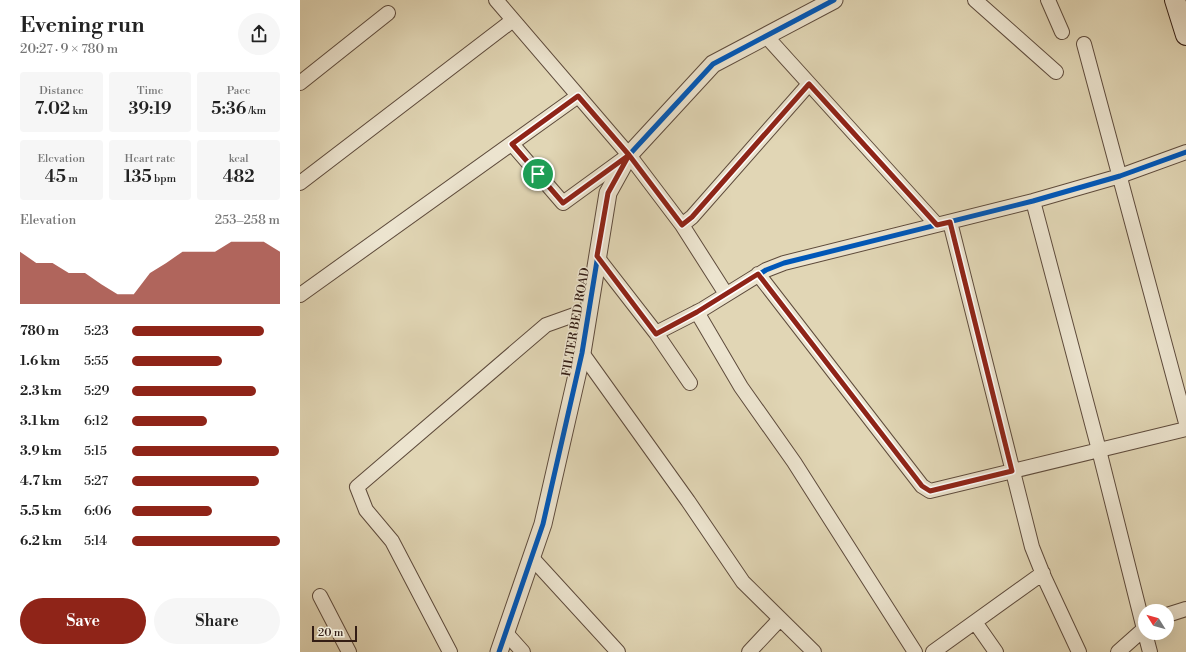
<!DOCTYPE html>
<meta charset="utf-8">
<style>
:root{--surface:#fff;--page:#f6f6f6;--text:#222;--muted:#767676;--accent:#8f2418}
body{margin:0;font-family:"Libre Bodoni",serif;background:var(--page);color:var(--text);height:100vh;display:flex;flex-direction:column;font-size:15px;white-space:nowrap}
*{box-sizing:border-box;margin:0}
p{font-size:13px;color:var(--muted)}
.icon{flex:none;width:22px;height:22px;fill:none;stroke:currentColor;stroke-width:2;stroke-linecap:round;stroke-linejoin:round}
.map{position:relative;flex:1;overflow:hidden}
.drawer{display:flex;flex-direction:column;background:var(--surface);width:300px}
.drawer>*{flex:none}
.needle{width:26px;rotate:307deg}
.tools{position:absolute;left:838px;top:604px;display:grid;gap:8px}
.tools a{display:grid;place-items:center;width:36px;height:36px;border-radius:50%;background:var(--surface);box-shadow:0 4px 16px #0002;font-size:20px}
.scale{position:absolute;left:12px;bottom:10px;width:45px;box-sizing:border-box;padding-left:4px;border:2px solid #331d14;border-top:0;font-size:11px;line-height:14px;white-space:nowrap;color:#331d14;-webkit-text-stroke:3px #ece4cf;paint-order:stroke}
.pin{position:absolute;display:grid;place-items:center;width:34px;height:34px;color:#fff;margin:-17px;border:2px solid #fff;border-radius:50%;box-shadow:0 1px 4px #0007}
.round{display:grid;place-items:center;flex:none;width:42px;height:42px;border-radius:21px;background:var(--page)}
.headline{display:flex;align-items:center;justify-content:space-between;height:68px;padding:0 20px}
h1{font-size:22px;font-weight:600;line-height:30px}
.stats{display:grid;grid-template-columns:repeat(3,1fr);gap:6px;height:68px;padding:4px 20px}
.stats div{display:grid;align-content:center;border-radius:4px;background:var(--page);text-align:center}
.stats b{font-size:17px;font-weight:600}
.stats small{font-size:11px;font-weight:400}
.stats p{font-size:11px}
.chart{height:112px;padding:8px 20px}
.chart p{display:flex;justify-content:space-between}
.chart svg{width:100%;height:72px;margin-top:4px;fill:var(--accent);opacity:.7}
.primary-button{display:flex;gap:8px;margin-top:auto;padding:8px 20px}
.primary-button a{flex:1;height:46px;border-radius:24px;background:var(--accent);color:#fff;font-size:16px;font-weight:600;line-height:46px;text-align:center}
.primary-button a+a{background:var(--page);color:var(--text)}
ul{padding:0 20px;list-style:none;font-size:13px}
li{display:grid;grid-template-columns:64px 48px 1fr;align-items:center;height:30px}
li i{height:10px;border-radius:5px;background:var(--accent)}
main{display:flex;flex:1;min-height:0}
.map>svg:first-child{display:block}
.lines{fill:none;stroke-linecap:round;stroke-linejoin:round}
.minor-casing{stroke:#5e4b3c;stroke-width:16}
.tertiary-casing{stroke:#5e4b3c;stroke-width:19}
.secondary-casing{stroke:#331d14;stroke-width:22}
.minor{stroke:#ece4cf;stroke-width:14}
.tertiary{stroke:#ece4cf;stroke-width:17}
.secondary{stroke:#ece4cf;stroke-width:20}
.cycleway-casing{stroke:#ece4cf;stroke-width:8}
.cycleway{stroke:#0057b8;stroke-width:5}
.route-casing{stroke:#fff;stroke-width:8}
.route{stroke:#8f2418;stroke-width:5}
.labels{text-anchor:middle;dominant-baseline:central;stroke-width:3;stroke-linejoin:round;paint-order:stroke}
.street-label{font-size:12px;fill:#331d14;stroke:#ece4cf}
</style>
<main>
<section class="drawer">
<div class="headline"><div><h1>Evening run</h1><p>20:27 · 9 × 780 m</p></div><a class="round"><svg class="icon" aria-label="share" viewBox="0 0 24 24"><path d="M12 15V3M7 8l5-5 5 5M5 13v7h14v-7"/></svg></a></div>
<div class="stats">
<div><p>Distance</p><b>7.02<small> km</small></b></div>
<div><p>Time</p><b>39:19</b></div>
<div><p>Pace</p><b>5:36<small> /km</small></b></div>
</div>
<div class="stats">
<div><p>Elevation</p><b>45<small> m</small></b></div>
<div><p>Heart rate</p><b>135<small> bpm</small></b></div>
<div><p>kcal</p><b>482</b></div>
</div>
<div class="chart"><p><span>Elevation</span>253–258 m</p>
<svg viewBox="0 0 160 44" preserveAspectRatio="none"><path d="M0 44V12L10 19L20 19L30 25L40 25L50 32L60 38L70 38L80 25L90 19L100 12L110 12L120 12L130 6L140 6L150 6L160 12V44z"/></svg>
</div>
<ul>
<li><b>780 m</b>5:23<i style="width:89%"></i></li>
<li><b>1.6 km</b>5:55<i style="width:61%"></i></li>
<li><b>2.3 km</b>5:29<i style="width:84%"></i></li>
<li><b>3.1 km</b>6:12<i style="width:51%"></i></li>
<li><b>3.9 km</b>5:15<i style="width:99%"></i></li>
<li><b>4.7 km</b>5:27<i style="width:86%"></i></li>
<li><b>5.5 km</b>6:06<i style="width:54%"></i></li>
<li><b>6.2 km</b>5:14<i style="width:100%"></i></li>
</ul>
<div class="primary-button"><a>Save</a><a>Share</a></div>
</section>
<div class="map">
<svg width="886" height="652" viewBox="0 0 886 652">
<rect width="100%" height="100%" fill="#e1d6b5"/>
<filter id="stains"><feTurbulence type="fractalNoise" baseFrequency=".005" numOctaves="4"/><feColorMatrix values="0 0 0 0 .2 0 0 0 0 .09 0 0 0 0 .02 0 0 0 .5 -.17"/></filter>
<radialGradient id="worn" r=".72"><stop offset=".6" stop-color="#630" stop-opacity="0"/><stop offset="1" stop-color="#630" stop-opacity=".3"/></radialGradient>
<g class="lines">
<defs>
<path id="minor" d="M196,0L329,155
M675,0L756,72
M748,0L762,32
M466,36L637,225
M784,44L886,423
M0,83L88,13
M212,144L263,203L329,155L382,225L426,294
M0,183L213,20
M733,201L799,450L845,633
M650,222L732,547L744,577L779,652
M382,225L392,217L509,84
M297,257L356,333L390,383
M458,274L622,486L630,491L886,429
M0,295L278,96
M397,312L441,387L494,462L615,652
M356,333L403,309L466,270L484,263L733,201L820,176L886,152
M282,353L388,501L443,582L514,652
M232,558L318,652
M20,596L49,652
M867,615L886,609
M675,622L696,652
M206,633L223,652
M845,633L850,652
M150,652L92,541L66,510L57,487L246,325L288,310
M449,652L480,619
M633,652L743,573
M818,652L845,628"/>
<path id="tertiary" d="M199,652L243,524L282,353L308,193L329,155L413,64L534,0"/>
<path id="secondary" d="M875,0L886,35"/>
</defs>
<!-- minor casing -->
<use href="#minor" class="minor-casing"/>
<!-- tertiary casing -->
<use href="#tertiary" class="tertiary-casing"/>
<!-- secondary casing -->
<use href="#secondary" class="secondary-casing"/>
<!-- minor -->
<use href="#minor" class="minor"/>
<!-- tertiary -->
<use href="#tertiary" class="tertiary"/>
<!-- secondary -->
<use href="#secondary" class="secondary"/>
<defs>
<path id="cycleway" d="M356,333L403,309L466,270L484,263L733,201L820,176L886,152
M199,652L243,524L282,353L308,193L329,155L413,64L534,0"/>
</defs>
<!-- cycleway casing -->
<use href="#cycleway" class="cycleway-casing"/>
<!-- cycleway -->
<use href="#cycleway" class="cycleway"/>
</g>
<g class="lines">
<defs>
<path id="route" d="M238,174L263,203L329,155L308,193L297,256L356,334L397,312L458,274L622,486L630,491L712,471L650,222L637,225L509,84L392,217L382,225L329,155L278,96L212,144L238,174"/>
</defs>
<!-- route casing -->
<use href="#route" class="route-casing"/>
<!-- route -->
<use href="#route" class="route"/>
</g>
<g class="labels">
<!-- street labels -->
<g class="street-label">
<text transform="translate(276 322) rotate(-80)">FILTER BED ROAD</text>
</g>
</g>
<rect width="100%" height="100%" filter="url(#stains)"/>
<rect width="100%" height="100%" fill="url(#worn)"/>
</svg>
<div class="tools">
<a><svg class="needle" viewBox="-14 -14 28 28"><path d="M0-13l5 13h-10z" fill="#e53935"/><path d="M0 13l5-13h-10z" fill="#767676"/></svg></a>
</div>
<div class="scale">20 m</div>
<div class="pin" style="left:238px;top:174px;background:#1e9e55"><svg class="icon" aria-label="arrive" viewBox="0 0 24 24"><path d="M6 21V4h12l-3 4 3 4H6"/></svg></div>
</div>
</main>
